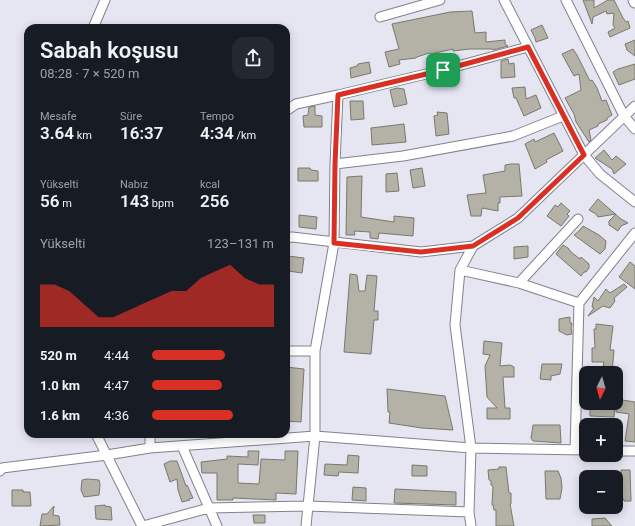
<!DOCTYPE html>
<html lang="tr">
<meta charset="utf-8">
<style>
:root{--surface:#171b24;--page:#242831;--text:#f1f3f6;--muted:#9ea1a6;--accent:#d93025}
body{margin:0;font-family:Roboto,sans-serif;background:var(--page);color:var(--text);height:100vh;display:flex;flex-direction:column;font-size:15px;white-space:nowrap}
*{box-sizing:border-box;margin:0}
p{font-size:13px;color:var(--muted)}
.icon{flex:none;width:22px;height:22px;fill:none;stroke:currentColor;stroke-width:2;stroke-linecap:round;stroke-linejoin:round}
.map{position:relative;flex:1;overflow:hidden}
.panel{position:absolute;left:24px;top:24px;width:266px;height:414px;display:flex;flex-direction:column;background:var(--surface);border-radius:12px;box-shadow:0 2px 10px #0003}
.panel>*{flex:none}
.needle{width:26px;rotate:185deg}
.buttons{position:absolute;left:579px;top:366px;display:grid;gap:8px}
.buttons a{display:grid;place-items:center;width:44px;height:44px;border-radius:8px;background:var(--surface);box-shadow:0 2px 10px #0003;font-size:20px}
.pin{position:absolute;display:grid;place-items:center;width:34px;height:34px;color:#fff;margin:-17px;border-radius:8px;box-shadow:0 2px 6px #0006}
.round{display:grid;place-items:center;flex:none;width:42px;height:42px;border-radius:12px;background:var(--page)}
.overview{display:flex;align-items:center;justify-content:space-between;height:68px;padding:0 16px}
h1{font-size:22px;font-weight:600;line-height:30px}
.stats{display:grid;grid-template-columns:repeat(3,1fr);gap:6px;height:68px;padding:4px 16px}
.stats div{display:grid;align-content:center}
.stats b{font-size:17px;font-weight:600}
.stats small{font-size:11px;font-weight:400}
.stats p{font-size:11px}
.chart{height:112px;padding:8px 16px}
.chart p{display:flex;justify-content:space-between}
.chart svg{width:100%;height:72px;margin-top:4px;fill:var(--accent);opacity:.7}
ul{padding:0 16px;list-style:none;font-size:13px}
li{display:grid;grid-template-columns:64px 48px 1fr;align-items:center;height:30px}
li i{height:10px;border-radius:5px;background:var(--accent)}
.map>svg:first-child{display:block}
.building{fill:#b4b2a7;stroke:#7a786d}
.lines{fill:none;stroke-linecap:round;stroke-linejoin:round}
.minor-casing{stroke:#81828c;stroke-width:11}
.tertiary-casing{stroke:#81828c;stroke-width:13}
.minor{stroke:#fff;stroke-width:9}
.tertiary{stroke:#fff;stroke-width:11}
.route-casing{stroke:#fff;stroke-width:8}
.route{stroke:#d93025;stroke-width:5}
</style>
<div class="map">
<svg width="635" height="526" viewBox="0 0 635 526">
<rect width="100%" height="100%" fill="#e5e6f2"/>
<!-- building -->
<path class="building" d="M583,0H594V8L608,0H614L623,18L626,22L628,21L630,28L610,37L608,32L615,28L613,25L614,13L607,14L606,11L593,17L592,24Z
M472,11L475,33L486,32V42L505,40V44L508,46L493,50L492,49H469L453,51V49L431,54L429,53L417,57L416,58L399,60L400,64L389,67L385,52L399,49L392,24L450,12Z
M542,25L548,38L536,42L535,38L531,30Z
M635,40V56L627,50L625,44Z
M573,49L577,55L590,81L592,80L597,88L602,101L606,100L612,115L607,118V120L598,124V126L589,130L591,140L589,142L576,122L574,114L565,98L581,90L579,74L574,76L562,54Z
M508,59L509,64L514,63L515,77L501,78V61Z
M369,62L371,73L351,78L350,68L357,66L358,64Z
M635,64V79L619,85L613,72L618,69Z
M525,87L526,99L536,95L541,108L524,116L516,98H514L512,88Z
M397,88L404,89L407,104L394,107L390,90Z
M350,101H363L364,119L351,120Z
M315,106V115L322,116V127H304L303,116L308,115L309,107Z
M437,112L447,113L449,134L436,136L434,116L438,115Z
M404,124L406,142L372,145L371,128Z
M554,133L563,151L546,160L547,162L535,169L525,144L534,139L535,142Z
M604,150L612,160L616,156L626,164L614,174L612,169L595,158Z
M511,164H519L522,196L500,197V203H498V211L482,208L481,216H471L467,195L486,193L483,175L505,171V165Z
M298,168H310L311,170L318,171V181H298Z
M422,168L425,186L413,188L410,170Z
M397,173L399,191L386,192V174Z
M362,176L361,217L394,222V216L414,218L413,236L379,233L378,239L370,238V232L354,231L355,235H346L347,177Z
M598,199L621,219L628,223L621,226L618,231L609,225V221L616,214L598,217L596,214L589,210Z
M561,203L570,211L567,214L569,216L561,226L547,216L555,205L558,207Z
M299,215L317,217L316,229L299,227Z
M583,226L599,235L606,241L605,249L600,254L574,235L580,230Z
M563,245L568,248L571,252L580,259L581,257L589,264V268L586,272H584L581,276L556,254Z
M528,246V257L514,259V247Z
M288,256L304,258L302,273L288,271Z
M630,262L635,266V289L619,277Z
M350,274L357,275L359,291H365L367,275L377,276L374,311H378V320H374L371,354L344,352Z
M624,284L627,287L614,298L615,301L610,308L603,306L588,316L594,308L592,307L594,297L598,301L606,289L610,293Z
M570,317V323H572L571,328L572,334L567,335L559,331V319Z
M596,324L613,326L610,350H614L612,373H602L604,362H592V348H595L594,329H596Z
M484,341L502,343L500,366L510,365L514,367V377H503L505,408H510V419H487V408H497L487,397L485,366L490,355L483,354Z
M542,364H562L560,374L551,376V380L540,379Z
M286,367L304,369L301,422L286,421L287,380H286Z
M387,389L445,396L453,430L422,428L389,423L390,412H388Z
M616,399L635,402V442L625,441L629,414L616,412Z
M590,404L615,405L614,417L590,416Z
M533,425H560L561,443L533,441L531,438Z
M248,451H259L258,465L238,464V483L259,484L261,459L285,460V451H298L296,494L276,493V500L233,498V500H217V473H202L201,462L227,459V456L248,457Z
M348,455L359,456L358,473L339,472L338,476L324,475L325,464L347,465Z
M170,461H177L186,486L187,485L193,498L189,499L190,500L182,502L178,490L177,479L170,482L164,464Z
M412,465L427,466V476H412Z
M499,467H506L509,493H511V504H510L514,526H496V510H494L493,505H492L493,486L491,485V481L489,480L488,470L499,469Z
M621,470H630L631,501H624L623,498H619V474H621Z
M545,471H558L561,478L562,488L560,499H546Z
M87,479L99,480L100,485L99,495L84,497L81,490L82,480Z
M353,487L366,488V501L352,500Z
M395,489L456,492V505L394,503Z
M12,490H23V492H30L31,506H12Z
M105,505V506L111,507L112,520L96,519L95,506Z
M54,506L53,515L59,516L60,525L40,526L42,514H47Z
M253,515H265V523H254Z
M605,518L612,526H592V519Z"/>
<g class="lines">
<defs>
<path id="minor" d="M504,0L584,155L600,174L635,202
M566,0L624,116L635,129
M380,17L440,0
M93,28L105,0
M286,111L296,104L338,95
M335,164L403,156L513,136L563,116
M286,238L292,237L421,252L473,246L518,218L635,106
M460,270L519,283L579,303
M519,283L578,219
M286,351H315
M96,434L142,526
M182,446L217,526
M150,448V434
M575,450L579,303L635,233
M616,451H635
M0,471L2,468L107,455L150,448L315,436L471,448L586,450
M143,526L209,508L308,506L469,512
M306,526L315,436V351L334,243L335,164L338,95L443,70L528,47
M471,526L469,512L471,448L455,325L460,270L473,246"/>
<path id="tertiary" d="M634,0L635,2"/>
</defs>
<!-- minor casing -->
<use href="#minor" class="minor-casing"/>
<!-- tertiary casing -->
<use href="#tertiary" class="tertiary-casing"/>
<!-- minor -->
<use href="#minor" class="minor"/>
<!-- tertiary -->
<use href="#tertiary" class="tertiary"/>
</g>
<g class="lines">
<defs>
<path id="route" d="M528,47L584,155L518,218L473,246L421,252L334,243L335,164L338,95L443,70Z"/>
</defs>
<!-- route casing -->
<use href="#route" class="route-casing"/>
<!-- route -->
<use href="#route" class="route"/>
</g>
</svg>
<div class="buttons">
<a><svg class="needle" viewBox="-14 -14 28 28"><path d="M0-13l5 13h-10z" fill="#e53935"/><path d="M0 13l5-13h-10z" fill="#9ea1a6"/></svg></a>
<a>+</a>
<a>−</a>
</div>
<div class="pin" style="left:443px;top:70px;background:#1e9e55"><svg class="icon" aria-label="arrive" viewBox="0 0 24 24"><path d="M6 21V4h12l-3 4 3 4H6"/></svg></div>
<section class="panel">
<div class="overview"><div><h1>Sabah koşusu</h1><p>08:28 · 7 × 520 m</p></div><a class="round"><svg class="icon" aria-label="share" viewBox="0 0 24 24"><path d="M12 15V3M7 8l5-5 5 5M5 13v7h14v-7"/></svg></a></div>
<div class="stats">
<div><p>Mesafe</p><b>3.64<small> km</small></b></div>
<div><p>Süre</p><b>16:37</b></div>
<div><p>Tempo</p><b>4:34<small> /km</small></b></div>
</div>
<div class="stats">
<div><p>Yükselti</p><b>56<small> m</small></b></div>
<div><p>Nabız</p><b>143<small> bpm</small></b></div>
<div><p>kcal</p><b>256</b></div>
</div>
<div class="chart"><p><span>Yükselti</span>123–131 m</p>
<svg viewBox="0 0 160 44" preserveAspectRatio="none"><path d="M0 44V18L10 18L20 22L30 30L40 38L50 38L60 34L70 30L80 26L90 22L100 22L110 14L120 10L130 6L140 14L150 18L160 18V44z"/></svg>
</div>
<ul>
<li><b>520 m</b>4:44<i style="width:60%"></i></li>
<li><b>1.0 km</b>4:47<i style="width:57%"></i></li>
<li><b>1.6 km</b>4:36<i style="width:66%"></i></li>
</ul>
</section>
</div>
